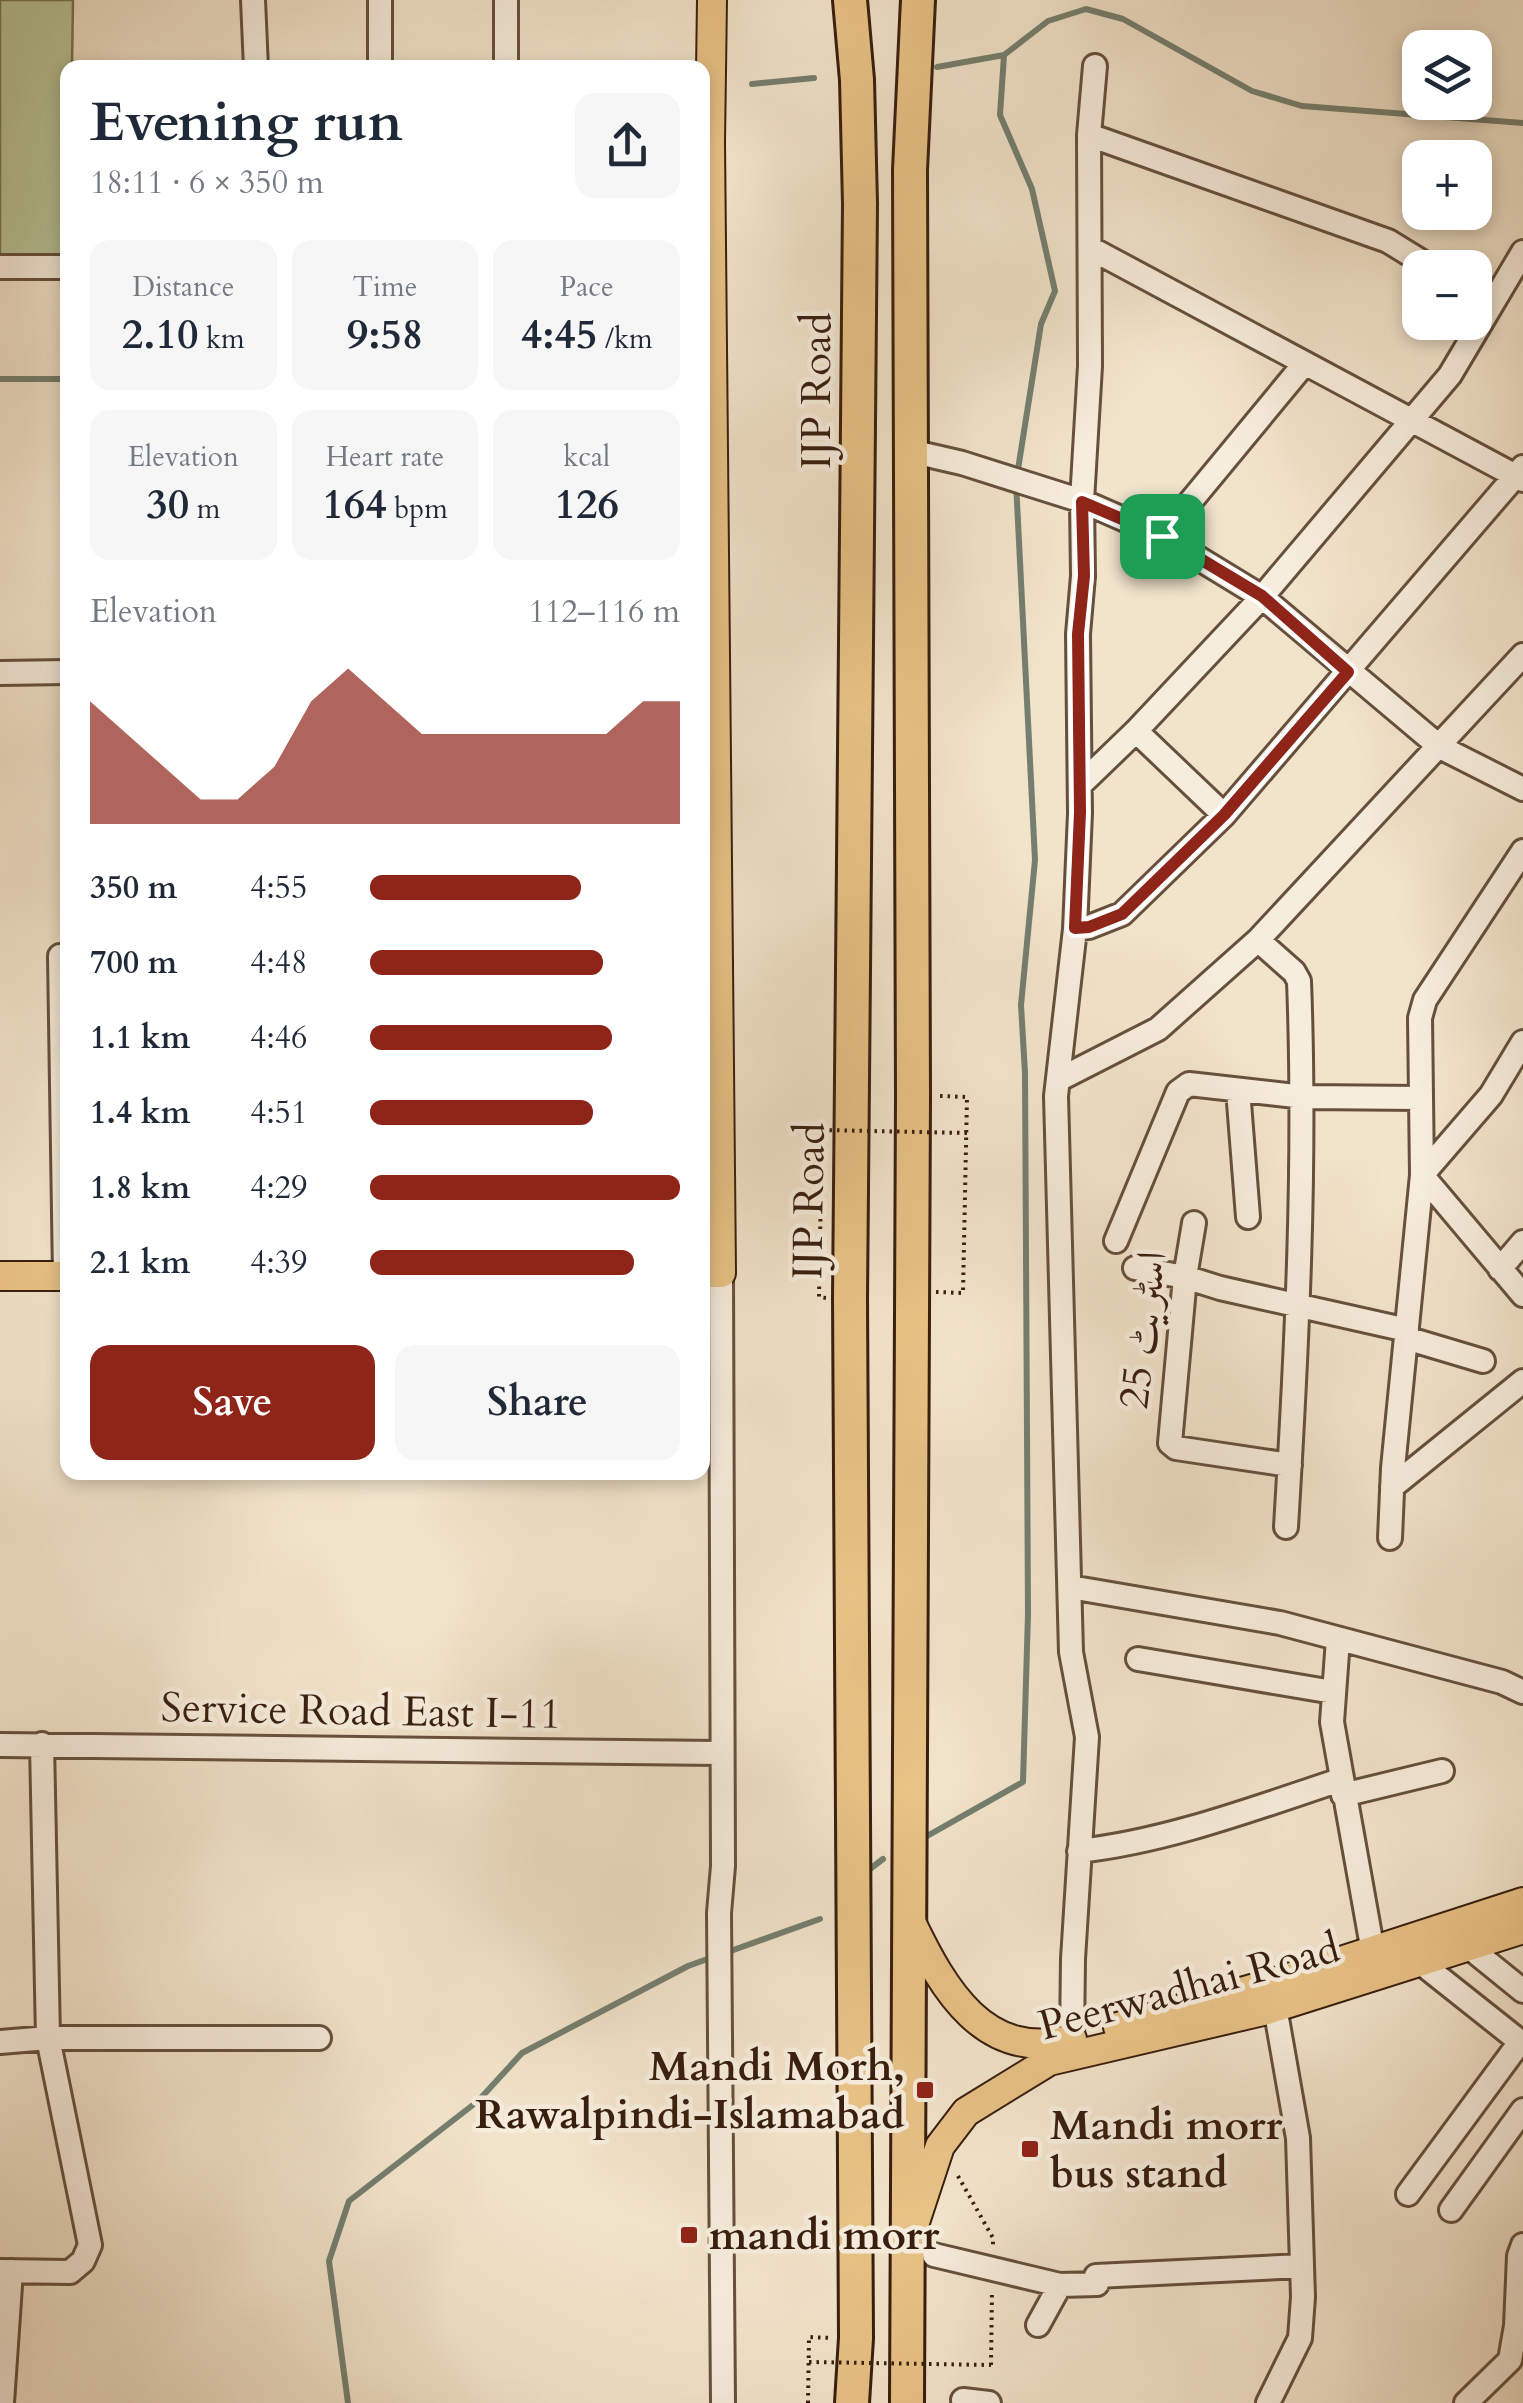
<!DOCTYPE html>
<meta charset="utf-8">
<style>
:root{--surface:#fff;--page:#f6f6f7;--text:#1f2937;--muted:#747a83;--accent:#8f2418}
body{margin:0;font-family:Cardo,Amiri,serif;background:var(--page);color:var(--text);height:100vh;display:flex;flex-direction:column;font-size:38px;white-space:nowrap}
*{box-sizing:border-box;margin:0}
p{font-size:32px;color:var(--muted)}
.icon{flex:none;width:55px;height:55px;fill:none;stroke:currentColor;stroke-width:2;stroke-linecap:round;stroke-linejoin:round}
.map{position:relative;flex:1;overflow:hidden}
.details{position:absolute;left:60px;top:60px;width:650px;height:1420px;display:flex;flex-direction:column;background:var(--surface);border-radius:20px;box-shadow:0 5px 15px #0003}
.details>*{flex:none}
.controls{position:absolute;left:1402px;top:30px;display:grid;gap:20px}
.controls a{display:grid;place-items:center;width:90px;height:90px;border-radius:20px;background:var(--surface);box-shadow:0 5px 15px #0003;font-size:50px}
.pin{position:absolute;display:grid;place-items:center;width:85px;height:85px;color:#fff;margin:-42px;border-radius:20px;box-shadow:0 5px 15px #0006}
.round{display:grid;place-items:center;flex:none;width:105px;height:105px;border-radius:20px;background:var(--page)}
.summary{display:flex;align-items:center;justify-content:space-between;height:170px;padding:0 30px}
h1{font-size:55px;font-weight:700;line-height:75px}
.metrics{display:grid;grid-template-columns:repeat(3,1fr);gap:15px;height:170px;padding:10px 30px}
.metrics div{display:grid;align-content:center;border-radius:20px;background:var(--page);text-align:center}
.metrics b{font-size:42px;font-weight:700}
.metrics small{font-size:28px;font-weight:400}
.metrics p{font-size:28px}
.chart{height:280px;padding:20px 30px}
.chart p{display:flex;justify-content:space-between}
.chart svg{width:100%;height:180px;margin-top:10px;fill:var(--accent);opacity:.7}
.cta{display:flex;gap:20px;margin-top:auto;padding:20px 30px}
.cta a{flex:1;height:115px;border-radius:20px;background:var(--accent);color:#fff;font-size:40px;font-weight:700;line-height:115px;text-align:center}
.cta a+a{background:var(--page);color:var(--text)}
ul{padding:0 30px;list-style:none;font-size:32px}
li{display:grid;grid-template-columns:160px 120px 1fr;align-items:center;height:75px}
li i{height:25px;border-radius:12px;background:var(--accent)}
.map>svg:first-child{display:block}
.green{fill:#b8c599;stroke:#787254;stroke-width:2.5}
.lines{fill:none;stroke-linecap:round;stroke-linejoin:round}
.stream{stroke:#747f70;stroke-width:6}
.minor-casing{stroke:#66503d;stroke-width:28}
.major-casing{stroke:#381e0e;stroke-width:32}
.highway-casing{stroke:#381e0e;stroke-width:38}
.path{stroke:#381e0e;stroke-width:4;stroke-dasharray:2.5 5;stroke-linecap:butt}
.minor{stroke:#f7eddd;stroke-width:22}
.major{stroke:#e9c286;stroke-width:28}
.highway{stroke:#e9c286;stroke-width:32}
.path-bridge{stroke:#381e0e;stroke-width:4;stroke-dasharray:2.5 5;stroke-linecap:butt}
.route-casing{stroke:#fff;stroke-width:20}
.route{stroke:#8f2418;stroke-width:12}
.poi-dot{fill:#8f2418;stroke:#f7eddd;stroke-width:4}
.labels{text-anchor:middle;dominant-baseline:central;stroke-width:9;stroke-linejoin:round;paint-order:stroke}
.street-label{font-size:42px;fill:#381e0e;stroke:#f7eddd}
.poi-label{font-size:42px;font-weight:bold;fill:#381e0e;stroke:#f7eddd;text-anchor:start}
</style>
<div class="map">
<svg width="1523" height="2403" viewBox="0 0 1523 2403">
<rect width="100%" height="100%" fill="#f2e4cb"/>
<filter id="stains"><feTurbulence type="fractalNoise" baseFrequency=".002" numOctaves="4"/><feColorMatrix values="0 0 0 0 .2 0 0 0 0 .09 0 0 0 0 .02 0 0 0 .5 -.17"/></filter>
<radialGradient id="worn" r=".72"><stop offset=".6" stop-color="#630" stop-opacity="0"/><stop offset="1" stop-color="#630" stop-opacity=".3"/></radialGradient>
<!-- green -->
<path class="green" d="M0,0H73L72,67L68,68L67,259L0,258Z"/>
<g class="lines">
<!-- stream -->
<path class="stream" d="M937,67L1004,55L1048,21L1086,9L1123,19L1252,91L1302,106L1523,123
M752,84L814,78
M0,379H68
M920,1840L1023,1782L1028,1614L1025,1073L1021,1005L1035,860L1016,482L1041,324L1055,291L1032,189L1000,115L1004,55
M866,1872L883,1859
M725,1953L820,1919
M348,2403L329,2261L349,2201L478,2101L522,2053L688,1966L713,1957"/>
<defs>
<path id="minor" d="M253,0L256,68
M380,0V68
M506,68V0
M1089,135L1388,241L1432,268
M1090,248L1523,480
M0,267H68
M910,451L962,463L1082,501L1162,536L1262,597L1440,747L1523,789
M1162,536L1305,363
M0,673L68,672
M1136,731L1224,815
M1080,785L1136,731L1262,597L1450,375L1523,252
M1523,851L1425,1000L1420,1018L1422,1175L1523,1295
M1075,929L1089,927L1122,914L1224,815L1523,467
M1258,940L1294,972L1299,981C1306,1164 1297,1345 1286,1527
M60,956L65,1276
M1058,1080L1158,1029L1258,940L1523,655
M1238,1090L1248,1217
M1194,1223L1185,1277L1170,1443L1176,1448L1290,1465
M1116,1241L1178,1092L1189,1084L1304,1097L1421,1098
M1135,1268L1185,1277L1220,1288L1407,1330
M1500,1269L1523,1242
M721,1273L723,1866L719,1913L723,2403
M1406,1338L1483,1361
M1392,1487L1523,1381
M1390,1538L1393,1468L1422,1175L1491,1095L1523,1042
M1070,1587L1280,1623L1502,1682L1523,1692
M1338,1639L1332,1722L1373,1952
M1138,1659L1333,1692
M0,1745L720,1753
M1343,1795L1442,1771
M1079,1851C1168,1841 1255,1808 1340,1780
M1470,1948L1523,1991
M1421,1963L1523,2044
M1072,2040L1073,1959L1087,1737L1071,1652L1056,1096L1075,929L1080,813L1078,634L1083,576L1082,501L1090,366L1089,135L1095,66
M0,2042L48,2038H319
M1408,2194L1520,2042
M1451,2210L1523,2110
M934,2255L1060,2285L1097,2284
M0,2271L70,2272L83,2261L90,2245L48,2038L42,1744
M1096,2276L1302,2266
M1038,2325L1060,2285
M963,2400L989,2403
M2,2403L11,2271
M1268,2403L1300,2338L1303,2297L1298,2138L1275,2007
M1466,2403L1510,2360L1516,2326L1519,2256L1523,2245"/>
<path id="major" d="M702,1273H721L710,142L712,0
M0,1276H68
M911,1922C943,1989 985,2063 1072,2039
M1118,2027L1273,1983L1523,1902
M913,2228L940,2146L966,2112L1049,2061L1267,2010L1523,1929"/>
<path id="highway" d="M850,0L857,80L860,204L850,1298L856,2338L852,2403
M907,2403L913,1096L910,170L918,0"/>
</defs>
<!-- minor casing -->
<use href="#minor" class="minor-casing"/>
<!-- major casing -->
<use href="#major" class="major-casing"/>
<!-- highway casing -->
<use href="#highway" class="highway-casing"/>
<!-- path -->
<path class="path" d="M822,1129L819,1297L826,1298
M936,1292L963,1293L967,1097L940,1096
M958,2176L993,2238V2247
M991,2365L992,2292
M808,2403L809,2337L832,2338"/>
<!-- minor -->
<use href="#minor" class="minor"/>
<!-- major -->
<use href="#major" class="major"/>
<!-- highway -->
<use href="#highway" class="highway"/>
<!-- path-bridge -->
<path class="path-bridge" d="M822,1130L967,1133
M809,2362L991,2365"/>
</g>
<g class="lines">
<defs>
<path id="route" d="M1082,502L1162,536L1262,596L1348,672L1224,815L1122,914L1089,927L1075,928L1080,812L1078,634L1084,576Z"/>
</defs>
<!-- route casing -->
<use href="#route" class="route-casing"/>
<!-- route -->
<use href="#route" class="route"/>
</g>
<!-- markers -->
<g class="poi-dot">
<rect x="915" y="2080" width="20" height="20" rx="5"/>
<rect x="1020" y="2139" width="20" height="20" rx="5"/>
<rect x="679" y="2225" width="20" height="20" rx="5"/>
</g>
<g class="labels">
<!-- street labels -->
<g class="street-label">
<text transform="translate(816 391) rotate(-90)">IJP Road</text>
<text transform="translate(809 1201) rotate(-89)">IJP Road</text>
<text transform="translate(1143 1330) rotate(-83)">اسٹریٹ 25</text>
<text transform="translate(361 1711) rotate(1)">Service Road East I-11</text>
<text transform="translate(1189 1987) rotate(-15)">Peerwadhai Road</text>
</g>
<!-- poi labels -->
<g class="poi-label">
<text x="905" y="2066" text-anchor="end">Mandi Morh,<tspan x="905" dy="48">Rawalpindi-Islamabad</tspan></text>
<text x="1050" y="2125">Mandi morr<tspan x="1050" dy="48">bus stand</tspan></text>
<text x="709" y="2235">mandi morr</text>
</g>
</g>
<rect width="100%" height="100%" filter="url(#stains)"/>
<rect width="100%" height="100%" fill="url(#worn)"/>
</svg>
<div class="controls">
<a><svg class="icon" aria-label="layers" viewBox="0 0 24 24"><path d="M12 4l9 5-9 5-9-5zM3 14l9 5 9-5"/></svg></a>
<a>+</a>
<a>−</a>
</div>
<div class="pin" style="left:1162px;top:536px;background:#1e9e55"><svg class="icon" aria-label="arrive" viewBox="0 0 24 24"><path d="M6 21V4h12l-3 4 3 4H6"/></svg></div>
<section class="details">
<div class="summary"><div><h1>Evening run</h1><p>18:11 · 6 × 350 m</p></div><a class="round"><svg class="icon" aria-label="share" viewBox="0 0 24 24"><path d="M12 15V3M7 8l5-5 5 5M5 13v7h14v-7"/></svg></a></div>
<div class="metrics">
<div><p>Distance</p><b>2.10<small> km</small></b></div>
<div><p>Time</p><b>9:58</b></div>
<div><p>Pace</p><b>4:45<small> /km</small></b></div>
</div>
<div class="metrics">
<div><p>Elevation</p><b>30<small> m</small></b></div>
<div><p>Heart rate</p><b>164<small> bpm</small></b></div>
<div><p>kcal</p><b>126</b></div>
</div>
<div class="chart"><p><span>Elevation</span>112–116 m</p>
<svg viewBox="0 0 160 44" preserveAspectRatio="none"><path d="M0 44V14L10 22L20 30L30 38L40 38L50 30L60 14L70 6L80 14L90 22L100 22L110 22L120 22L130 22L140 22L150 14L160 14V44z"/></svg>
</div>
<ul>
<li><b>350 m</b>4:55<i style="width:68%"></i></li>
<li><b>700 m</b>4:48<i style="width:75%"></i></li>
<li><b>1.1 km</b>4:46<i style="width:78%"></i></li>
<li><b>1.4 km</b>4:51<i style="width:72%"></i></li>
<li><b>1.8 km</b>4:29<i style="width:100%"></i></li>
<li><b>2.1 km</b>4:39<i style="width:85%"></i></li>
</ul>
<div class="cta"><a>Save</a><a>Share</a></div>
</section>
</div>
